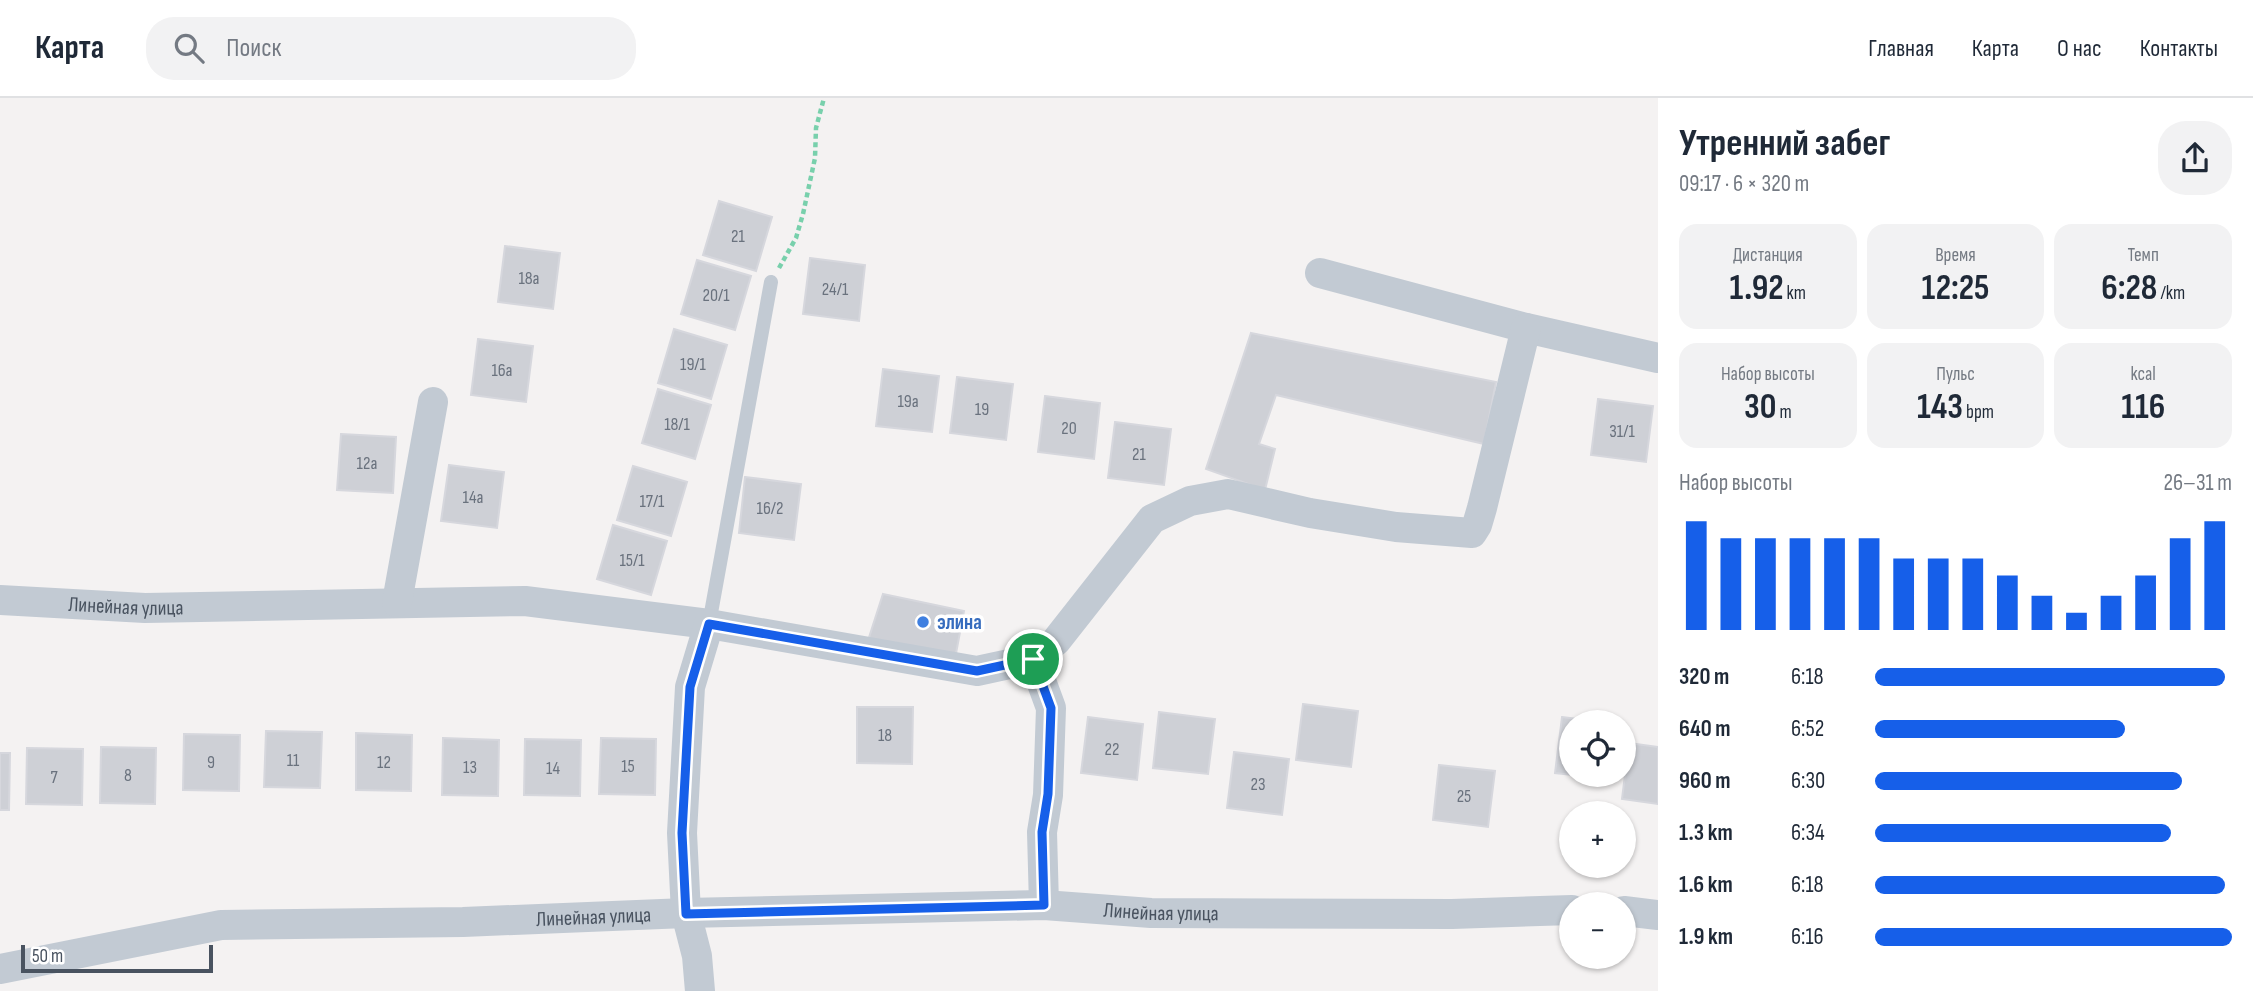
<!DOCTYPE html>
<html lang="ru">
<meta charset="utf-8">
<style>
:root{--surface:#fff;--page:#f2f2f3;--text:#1f2937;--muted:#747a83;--line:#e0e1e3;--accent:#165fe9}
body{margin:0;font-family:"Sofia Sans Condensed",sans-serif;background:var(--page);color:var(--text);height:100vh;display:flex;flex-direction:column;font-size:26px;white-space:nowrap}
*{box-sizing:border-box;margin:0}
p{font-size:23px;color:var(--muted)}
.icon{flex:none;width:38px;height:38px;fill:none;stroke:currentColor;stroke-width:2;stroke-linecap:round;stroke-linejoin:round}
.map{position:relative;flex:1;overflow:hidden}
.drawer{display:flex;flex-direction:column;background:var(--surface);width:595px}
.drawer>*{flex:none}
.buttons{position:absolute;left:1559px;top:612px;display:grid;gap:14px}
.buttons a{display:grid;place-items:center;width:77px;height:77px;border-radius:50%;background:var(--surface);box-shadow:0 2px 5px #0004;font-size:35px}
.scale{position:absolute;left:21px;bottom:18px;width:192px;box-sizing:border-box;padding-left:7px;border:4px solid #495360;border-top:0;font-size:19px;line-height:24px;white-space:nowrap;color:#495360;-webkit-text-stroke:5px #fff;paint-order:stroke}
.pin{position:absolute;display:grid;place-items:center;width:60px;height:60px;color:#fff;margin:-30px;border:4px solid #fff;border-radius:50%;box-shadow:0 2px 7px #0007}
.round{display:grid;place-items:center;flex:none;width:74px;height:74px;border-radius:28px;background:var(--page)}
.summary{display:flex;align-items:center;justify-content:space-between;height:119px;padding:0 21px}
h1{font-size:38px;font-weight:700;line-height:52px}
.metrics{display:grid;grid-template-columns:repeat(3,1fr);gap:10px;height:119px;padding:7px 21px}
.metrics div{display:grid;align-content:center;border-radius:18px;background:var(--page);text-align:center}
.metrics b{font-size:35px;font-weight:700}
.metrics small{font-size:19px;font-weight:400}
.metrics p{font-size:19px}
.chart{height:196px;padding:14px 21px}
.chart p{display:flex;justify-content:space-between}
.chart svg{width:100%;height:126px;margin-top:7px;stroke:var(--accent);stroke-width:6}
ul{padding:0 21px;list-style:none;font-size:23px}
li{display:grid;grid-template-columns:112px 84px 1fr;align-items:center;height:52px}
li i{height:18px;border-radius:9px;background:var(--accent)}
header{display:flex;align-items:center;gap:42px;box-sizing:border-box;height:98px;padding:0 35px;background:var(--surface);border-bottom:2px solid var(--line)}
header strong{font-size:33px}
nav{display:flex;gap:38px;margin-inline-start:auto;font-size:24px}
.search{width:490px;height:63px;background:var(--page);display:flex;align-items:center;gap:18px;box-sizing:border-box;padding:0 24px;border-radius:28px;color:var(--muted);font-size:26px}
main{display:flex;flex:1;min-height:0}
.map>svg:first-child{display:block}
.building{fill:#ced0d6;stroke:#d6d7dd;stroke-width:2}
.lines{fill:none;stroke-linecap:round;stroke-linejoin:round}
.path{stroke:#78d0ac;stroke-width:4.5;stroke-dasharray:5 3.5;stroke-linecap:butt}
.service{stroke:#c2cad3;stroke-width:14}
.minor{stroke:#c2cad3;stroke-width:30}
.route-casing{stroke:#fff;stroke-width:14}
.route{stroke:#165fe9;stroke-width:9}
.shop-dot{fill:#3f7fe0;stroke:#fff;stroke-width:2.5}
.labels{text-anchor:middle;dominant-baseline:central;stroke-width:7;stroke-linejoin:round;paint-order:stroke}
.number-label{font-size:18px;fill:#6a727e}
.street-label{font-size:21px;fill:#495360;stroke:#fff}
.shop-label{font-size:21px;font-weight:bold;fill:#366cbe;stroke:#fff;text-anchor:start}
</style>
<header>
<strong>Карта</strong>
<div class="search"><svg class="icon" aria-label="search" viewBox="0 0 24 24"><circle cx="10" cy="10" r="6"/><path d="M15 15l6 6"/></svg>Поиск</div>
<nav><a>Главная</a><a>Карта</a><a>О нас</a><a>Контакты</a></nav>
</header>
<main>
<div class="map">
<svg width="1658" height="893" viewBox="0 0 1658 893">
<rect width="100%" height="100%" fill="#f4f2f2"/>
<!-- building -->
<path class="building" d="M719,103L772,119L756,173L703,157Z
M505,148L560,155L553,211L498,204Z
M810,160L865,167L859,223L803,216Z
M697,162L751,178L735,232L681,216Z
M674,231L727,247L711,301L658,285Z
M1251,235L1496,284L1484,346L1276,297L1259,346L1275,351L1265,392L1206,371Z
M478,241L533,248L526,304L471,297Z
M883,271L939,278L932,334L876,328Z
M957,279L1013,286L1006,342L950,335Z
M658,291L711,307L695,361L642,345Z
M1045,298L1100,305L1094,361L1038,354Z
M1598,301L1653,308L1646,364L1591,357Z
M1115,324L1171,331L1164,387L1108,380Z
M341,336L396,339L393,395L337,392Z
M449,367L504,374L497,430L441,423Z
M633,368L687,384L671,438L617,422Z
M745,379L801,386L794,442L739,435Z
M613,427L667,443L651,497L597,481Z
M883,496L964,513L955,561L865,552Z
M1303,606L1358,613L1351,669L1296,662Z
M857,609H913L912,666L857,665Z
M1159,614L1215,621L1208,676L1153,670Z
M1088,619L1143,626L1137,682L1081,675Z
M1562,619L1610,625H1572V677L1555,675Z
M266,633L322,634L320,690L264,689Z
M356,635L412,637L411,693L356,692Z
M184,636L240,637L239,693L183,692Z
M443,640L499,642L498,698L442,697Z
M601,640L656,641L655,697L599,696Z
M525,641L581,642L580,698L524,697Z
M1629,645L1658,649V706L1622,701Z
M101,649L156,650L155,706L100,705Z
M27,650L83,651L82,707L26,706Z
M1234,654L1289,661L1282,717L1227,710Z
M0,655H10L9,712H0Z
M1439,667L1495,673L1488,729L1433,722Z
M1575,677H1611L1610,682Z"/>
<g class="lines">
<!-- path -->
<path class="path" d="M779,170L796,140L803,116L815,60L816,30L824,0"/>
<!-- service -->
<path class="service" d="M709,526L771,184"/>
<!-- minor -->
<g class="minor">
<path d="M1320,175L1526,230L1658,260"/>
<path id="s1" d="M0,502L145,510L525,503L709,526L977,573L1033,561L1056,543L1152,421L1190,403L1228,396L1310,415L1396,429L1472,435L1477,427L1482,410L1526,230"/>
<path d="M397,504L433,304"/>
<path d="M1033,561L1051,610L1048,697L1042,734L1044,807"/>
<path d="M1624,813L1658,817"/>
<path id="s2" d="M0,871L221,827L463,824L686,815L1044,807L1151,815L1452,816L1572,812"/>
<path d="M700,893L697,858L686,815L682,735L690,589L709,526"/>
</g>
</g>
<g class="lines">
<defs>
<path id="route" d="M709,526L977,573L1033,561L1051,610L1048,696L1042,734L1044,807L686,816L682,735L690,589Z"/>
</defs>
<!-- route casing -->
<use href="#route" class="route-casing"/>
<!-- route -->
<use href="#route" class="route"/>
</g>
<!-- markers -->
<circle class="shop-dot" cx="923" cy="524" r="7"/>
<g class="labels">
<!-- number labels -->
<g class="number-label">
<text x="738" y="138">21</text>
<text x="529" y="180">18а</text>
<text x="835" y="191">24/1</text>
<text x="716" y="197">20/1</text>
<text x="693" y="266">19/1</text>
<text x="502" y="272">16а</text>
<text x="908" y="303">19а</text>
<text x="982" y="311">19</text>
<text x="677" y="326">18/1</text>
<text x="1069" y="330">20</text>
<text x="1622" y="333">31/1</text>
<text x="1139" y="356">21</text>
<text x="367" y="365">12а</text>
<text x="473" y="399">14а</text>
<text x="652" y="403">17/1</text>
<text x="770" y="410">16/2</text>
<text x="632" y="462">15/1</text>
<text x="885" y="637">18</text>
<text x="1112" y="651">22</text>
<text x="293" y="662">11</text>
<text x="211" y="664">9</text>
<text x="384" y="664">12</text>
<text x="628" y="668">15</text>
<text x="470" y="669">13</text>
<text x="553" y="670">14</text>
<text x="128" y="677">8</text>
<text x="54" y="679">7</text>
<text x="1258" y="686">23</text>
<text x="1464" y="698">25</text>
</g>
<!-- street labels -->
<g class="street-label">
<text stroke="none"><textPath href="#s1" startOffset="126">Линейная улица</textPath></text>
<text stroke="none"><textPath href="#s2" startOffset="1166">Линейная улица</textPath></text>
<text stroke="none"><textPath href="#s2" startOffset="598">Линейная улица</textPath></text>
</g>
<!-- shop labels -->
<g class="shop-label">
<text x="937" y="524">элина</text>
</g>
</g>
</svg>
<div class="buttons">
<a><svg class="icon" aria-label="locate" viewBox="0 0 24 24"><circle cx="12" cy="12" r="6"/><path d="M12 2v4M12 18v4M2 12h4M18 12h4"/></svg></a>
<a>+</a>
<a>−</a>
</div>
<div class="scale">50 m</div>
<div class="pin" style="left:1033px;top:561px;background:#1e9e55"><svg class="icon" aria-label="arrive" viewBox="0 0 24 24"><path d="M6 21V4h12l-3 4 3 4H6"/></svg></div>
</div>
<section class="drawer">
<div class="summary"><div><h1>Утренний забег</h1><p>09:17 · 6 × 320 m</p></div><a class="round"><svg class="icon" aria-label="share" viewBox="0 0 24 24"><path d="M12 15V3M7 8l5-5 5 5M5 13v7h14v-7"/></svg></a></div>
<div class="metrics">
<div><p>Дистанция</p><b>1.92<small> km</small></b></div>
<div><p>Время</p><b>12:25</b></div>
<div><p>Темп</p><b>6:28<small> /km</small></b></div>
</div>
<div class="metrics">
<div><p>Набор высоты</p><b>30<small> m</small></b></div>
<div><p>Пульс</p><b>143<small> bpm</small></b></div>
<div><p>kcal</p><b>116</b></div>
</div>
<div class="chart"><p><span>Набор высоты</span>26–31 m</p>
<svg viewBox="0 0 160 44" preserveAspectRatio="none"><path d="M5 44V6M15 44V12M25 44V12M35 44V12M45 44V12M55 44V12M65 44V19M75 44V19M85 44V19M95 44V25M105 44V32M115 44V38M125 44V32M135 44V25M145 44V12M155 44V6"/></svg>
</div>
<ul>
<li><b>320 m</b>6:18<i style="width:98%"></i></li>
<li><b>640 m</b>6:52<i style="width:70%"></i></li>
<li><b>960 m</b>6:30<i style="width:86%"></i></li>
<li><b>1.3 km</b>6:34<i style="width:83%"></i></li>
<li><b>1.6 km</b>6:18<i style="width:98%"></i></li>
<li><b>1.9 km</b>6:16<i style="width:100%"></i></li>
</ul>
</section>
</main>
